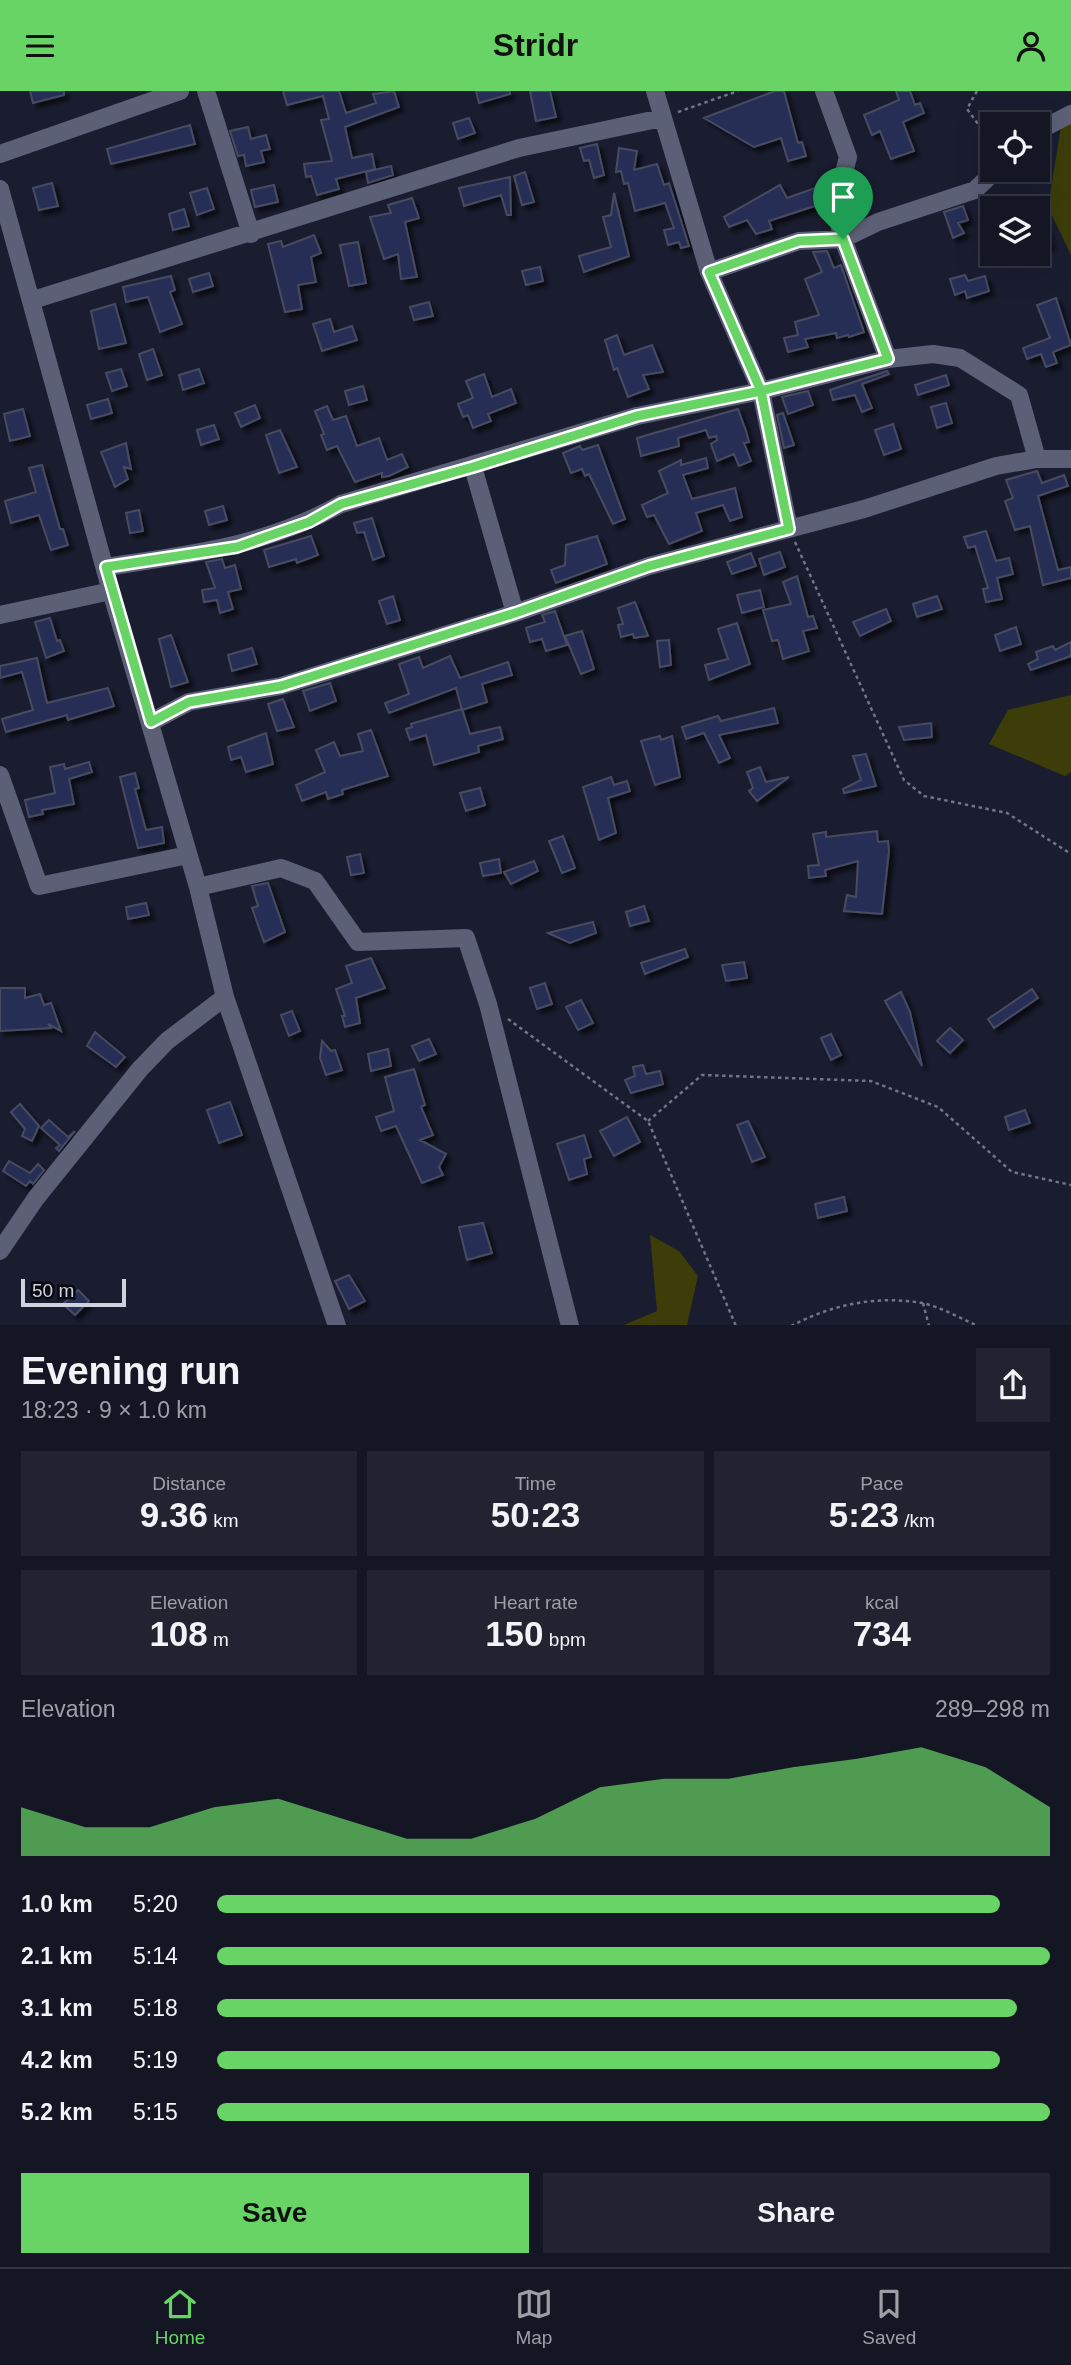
<!DOCTYPE html>
<meta charset="utf-8">
<style>
:root{--surface:#141624;--page:#212331;--text:#f1f3f6;--muted:#9d9fa6;--line:#333541;--accent:#68d465}
body{margin:0;font-family:Arial,sans-serif;background:var(--page);color:var(--text);height:100vh;display:flex;flex-direction:column;font-size:26px;white-space:nowrap}
*{box-sizing:border-box;margin:0}
p{font-size:23px;color:var(--muted)}
.icon{flex:none;width:38px;height:38px;fill:none;stroke:currentColor;stroke-width:2;stroke-linecap:round;stroke-linejoin:round}
.map{position:relative;height:1234px;overflow:hidden}
.details{display:flex;flex-direction:column;background:var(--surface);flex:1}
.details>*{flex:none}
.fabs{position:absolute;left:980px;top:21px;display:grid;gap:14px}
.fabs a{display:grid;place-items:center;width:70px;height:70px;border-radius:0px;background:var(--surface);box-shadow:0 7px 28px #0002,0 0 0 2px var(--line);font-size:35px}
.scale{position:absolute;left:21px;bottom:18px;width:105px;box-sizing:border-box;padding-left:7px;border:4px solid #ced1de;border-top:0;font-size:19px;line-height:24px;white-space:nowrap;color:#ced1de;-webkit-text-stroke:5px #070810;paint-order:stroke}
.pin{position:absolute;display:grid;place-items:center;width:60px;height:60px;color:#fff;margin:-72px -30px;border-radius:50% 50% 50% 0;rotate:-45deg;box-shadow:0 0 7px #0007}
.pin .icon{rotate:45deg}
.round{display:grid;place-items:center;flex:none;width:74px;height:74px;border-radius:0px;background:var(--page)}
.head{display:flex;align-items:center;justify-content:space-between;height:119px;padding:0 21px}
h1{font-size:38px;font-weight:700;line-height:52px}
.figures{display:grid;grid-template-columns:repeat(3,1fr);gap:10px;height:119px;padding:7px 21px}
.figures div{display:grid;align-content:center;border-radius:0px;background:var(--page);text-align:center}
.figures b{font-size:35px;font-weight:700}
.figures small{font-size:19px;font-weight:400}
.figures p{font-size:19px}
.chart{height:196px;padding:14px 21px}
.chart p{display:flex;justify-content:space-between}
.chart svg{width:100%;height:126px;margin-top:7px;fill:var(--accent);opacity:.7}
.action{display:flex;gap:14px;margin-top:auto;padding:14px 21px}
.action a{flex:1;height:80px;border-radius:0px;background:var(--accent);color:#111;font-size:28px;font-weight:700;line-height:80px;text-align:center}
.action a+a{background:var(--page);color:var(--text)}
ul{padding:0 21px;list-style:none;font-size:23px}
li{display:grid;grid-template-columns:112px 84px 1fr;align-items:center;height:52px}
li i{height:18px;border-radius:9px;background:var(--accent)}
header{display:flex;justify-content:space-between;align-items:center;height:91px;padding:0 21px;background:var(--accent);color:#111;font-size:32px;font-weight:700}
.tab-bar{display:flex;justify-content:space-around;align-items:center;height:98px;border-top:2px solid var(--line);background:var(--surface);font-size:19px;color:var(--muted)}
.tab-bar a{display:grid;justify-items:center;gap:4px}
.tab-bar .active{color:var(--accent)}
.map>svg:first-child{display:block}
.green{fill:#3c3d09}
.building{fill:#282d56;stroke:#474c61;stroke-width:2;filter:url(#shadow)}
.lines{fill:none;stroke-linecap:round;stroke-linejoin:round}
.path{stroke:#727586;stroke-width:2.5;stroke-dasharray:3.5 3.5;stroke-linecap:butt}
.minor{stroke:#5c6077;stroke-width:18}
.route-casing{stroke:#fff;stroke-width:14}
.route{stroke:#68d465;stroke-width:9}
</style>
<header><svg class="icon" aria-label="menu" viewBox="0 0 24 24"><path d="M4 6h16M4 12h16M4 18h16"/></svg>Stridr<svg class="icon" aria-label="person" viewBox="0 0 24 24"><circle cx="12" cy="8" r="4"/><path d="M4 21q1-7 8-7t8 7"/></svg></header>
<div class="map">
<svg width="1071" height="1235" viewBox="0 0 1071 1235">
<defs>
<filter id="shadow"><feDropShadow dx="4.5" dy="4.5" stdDeviation="2" flood-color="#0009"/></filter>
</defs>
<rect width="100%" height="100%" fill="#1a1d30"/>
<!-- green -->
<path class="green" d="M1071,26V164L1048,116L1062,29Z
M1071,604V681L1065,685L989,653L1008,619Z
M650,1144L679,1160L698,1185L687,1234H624L657,1220Z"/>
<!-- building -->
<path class="building" d="M30,0H64V4L33,12Z
M283,0H339L346,22L376,12L373,3L394,0L399,16L345,36L352,67L372,63L375,78L336,88L339,98L317,104L311,85L306,86L304,73L332,70L321,29L329,28L323,5L287,14Z
M476,0H510V3L479,12Z
M530,0H550L556,26L536,30Z
M775,0H784L798,52L802,51L806,65L788,70L781,47L754,56L704,27Z
M896,0H910L915,14L920,12L924,22L903,31L914,60L891,68L880,40L872,44L864,24L899,9Z
M469,27L475,42L458,48L453,32Z
M190,34L195,53L111,73L107,58Z
M248,36L251,48L266,44L270,58L261,60L264,71L246,75L244,64L238,65L230,40Z
M597,53L604,84L594,87L589,69L584,70L580,57Z
M619,57L637,60L634,79L657,73L664,94L669,92L689,155L681,157L679,151L668,154L664,139L674,137L665,112L635,120L628,92L624,93L621,80L616,81Z
M391,75L393,84L368,92L366,81Z
M525,81L534,111L522,114L514,85Z
M510,86L511,124H507L501,104L464,115L459,97Z
M52,92L58,115L39,119L33,97Z
M274,94L278,111L255,116L251,99Z
M780,94L787,107L821,95L824,112L769,130L772,138L756,143L747,129L729,136L724,126Z
M207,97L214,118L197,124L190,102Z
M614,102L629,165L584,181L579,165L611,156L603,126L611,124Z
M412,107L419,127L405,131L417,186L401,188L398,163L384,168L370,126L391,122L388,114Z
M963,115L968,129L958,132L964,142L953,147L944,121Z
M184,118L189,135L173,139L169,123Z
M1038,124H1041L1050,154L1038,157Z
M314,144L321,162L311,166L316,191L298,194L302,218L285,221L268,153L281,150L283,156Z
M358,151L366,192L349,195L340,154Z
M827,160L834,177L841,174L864,241L849,246L848,244L837,247L836,242L805,248L808,256L788,261L784,247L798,244L795,231L819,224L805,188L822,181L813,161Z
M540,176L543,190L526,194L522,180Z
M209,182L213,195L193,201L189,188Z
M965,184L968,190L985,185L989,200L967,207L965,200L955,204L950,188Z
M171,185L175,199L170,201L182,233L160,241L148,206L126,211L123,196Z
M1056,207L1071,254L1053,261L1057,272L1046,276L1041,263L1027,268L1023,257L1050,247L1037,214Z
M429,211L433,225L414,229L410,216Z
M115,213L126,252L99,258L91,220Z
M330,228L334,241L352,235L357,249L322,260L313,233Z
M617,244L624,264L652,254L663,281L643,284L649,298L628,306L617,277L614,279L605,249Z
M153,258L162,284L147,289L139,263Z
M121,278L127,295L112,300L106,282Z
M199,278L204,292L183,299L179,284Z
M887,280L889,283L862,293L872,317L862,321L855,304L833,309L830,299Z
M484,283L492,306L511,298L516,312L488,323L491,330L473,337L468,324L463,326L458,313L473,307L466,290Z
M946,284L949,294L918,304L915,294Z
M363,295L367,309L349,314L345,300Z
M808,300L813,314L788,323L782,306Z
M108,308L112,322L91,328L87,314Z
M946,312L952,332L937,337L931,316Z
M255,314L260,327L241,336L235,322Z
M327,315L333,329L346,325L357,355L379,347L387,369L402,363L408,376L389,385L382,386V382L355,391L337,355L327,359L321,344L324,343L315,320Z
M23,318L30,345L10,350L4,323Z
M738,318L746,340L749,351L744,352L751,370L739,375L734,363L717,370L711,353L717,349L716,345L709,347L706,339L678,347L679,355L641,365L637,347Z
M783,322L794,354L784,357L777,324Z
M893,333L901,358L884,364L875,339Z
M214,334L219,348L201,354L197,339Z
M280,339L297,376L279,382L266,344Z
M126,352L131,378L124,376L128,388L115,396L101,361Z
M598,354L625,428L613,433L589,383L585,385L582,378L571,382L563,362L580,355L582,359Z
M706,367L708,377L683,384L692,408L735,397L742,426L730,430L723,414L696,422L702,440L669,453L654,424L647,426L642,414L668,402L659,380L681,369V374Z
M42,374L60,438H63L68,454L51,459L39,424L11,432L5,410L36,401L29,377Z
M1037,380L1042,392L1064,384L1068,395L1038,405L1058,479L1071,476V487L1043,494L1030,435L1015,439L1005,410L1013,407L1006,389Z
M223,415L227,429L209,434L205,420Z
M139,419L143,440L130,442L126,422Z
M372,427L384,465L373,469L364,441L357,442L354,432Z
M986,440L996,470L1009,467L1013,483L997,487L1002,508L986,511L983,498L988,497L975,455L968,457L964,446Z
M311,445L318,464L297,472L296,468L269,476L264,459Z
M597,445L607,473L556,492L551,479L565,474L566,454Z
M780,461L785,476L764,484L759,468Z
M751,462L756,475L732,483L727,471Z
M222,468L225,477L235,474L241,498L228,501L233,518L220,522L217,509L204,511L202,499L215,497L206,471Z
M797,485L808,526L813,525L817,537L803,540L809,560L783,568L778,549L772,550L763,519L791,513L783,491Z
M760,499L764,516L742,522L737,504Z
M393,505L400,529L387,533L379,510Z
M937,505L942,518L917,526L913,513Z
M635,511L648,545L634,547L633,543L621,546L618,534L623,533L618,517Z
M886,518L891,530L860,545L853,531Z
M555,520L567,554L546,560L542,548L530,551L526,537L545,531L542,524Z
M50,527L57,550L60,549L64,560L46,567L35,531Z
M737,532L750,573L709,589L705,574L728,568L718,538Z
M1016,536L1021,553L1000,560L995,544Z
M582,540L594,578L581,583L565,545Z
M171,544L188,591L171,596L159,548Z
M669,549L671,574L660,576L657,550Z
M1071,551V565L1031,579L1028,573L1038,568L1036,561L1053,555L1055,559Z
M252,557L257,573L232,580L228,564Z
M450,565L460,587L508,571L512,584L482,593L487,611L462,619L456,597L389,622L385,612L409,603L399,573L419,566L423,577Z
M37,567L47,612L108,597L114,615L68,629L67,624L6,641L2,628L33,619L22,581L0,587V575Z
M330,592L336,610L310,620L303,600Z
M283,608L294,636L277,640L268,613Z
M774,617L778,632L719,644L730,667L719,672L704,642L686,648L682,636L718,625L721,630Z
M462,618L470,643L500,636L503,648L478,655L479,661L434,674L426,644L410,649L406,638L412,636L411,633Z
M931,632L932,646L904,649L899,636Z
M371,639L388,685L342,699L343,703L328,708L326,701L302,710L296,694L325,681L316,659L334,651L340,665L363,660L358,643Z
M266,642L273,673L246,681L241,666L231,669L228,656Z
M660,645L661,649L672,645L680,686L655,694L641,650Z
M866,663L876,695L844,702L843,698L861,689L853,665Z
M89,671L92,681L69,688L74,713L42,719L43,723L29,726L25,709L55,702L50,676L64,673L65,678Z
M760,676L766,691L789,686L757,710L749,700L753,697L747,681Z
M135,682L139,697L135,698L146,739L162,736L164,752L138,757L120,686Z
M611,686L614,694L627,690L630,700L608,707L616,742L599,749L583,696Z
M480,697L485,714L466,720L460,702Z
M877,740L878,751L888,750L889,760L882,823L844,820L847,804L856,806L858,770L825,779L826,785L809,787L808,775L819,774L813,743L826,741V746Z
M563,745L575,777L562,782L549,750Z
M360,763L364,782L351,784L347,766Z
M499,768L501,782L483,785L480,772Z
M534,770L538,780L511,793L504,781Z
M268,792L285,841L264,851L252,817L258,815L252,795Z
M146,812L149,824L128,828L126,816Z
M644,815L649,830L630,835L626,821Z
M593,831L596,842L570,852L548,842Z
M685,858L688,866L645,883L641,872Z
M371,867L385,897L356,907L360,932L345,936L342,925H345L336,898L352,892L346,875Z
M744,871L747,887L726,890L722,874Z
M545,892L552,913L537,918L530,897Z
M0,897H25V907L40,903L44,914L51,912L61,940L48,933L51,937L0,940Z
M1032,898L1038,907L994,937L988,928Z
M901,901L910,921L922,975L885,910Z
M581,909L593,932L578,939L566,916Z
M292,920L300,940L289,945L281,924Z
M950,937L963,949L950,962L937,950Z
M95,941L125,966L116,976L87,955Z
M831,943L841,964L831,969L821,947Z
M429,948L436,963L419,970L412,955Z
M322,950L331,960L335,959L342,979L326,984L320,967Z
M388,958L391,975L371,980L368,963Z
M643,974L646,983L660,980L663,993L631,1002L625,989L635,985L633,976Z
M414,978L425,1014L421,1016L433,1044L420,1049L446,1063L439,1076L443,1084L422,1092L396,1035L381,1040L376,1026L394,1020L385,986Z
M230,1011L242,1044L219,1052L207,1019Z
M20,1013L39,1035L32,1050L22,1045L25,1038L11,1021Z
M1025,1019L1030,1032L1009,1039L1005,1026Z
M627,1026L640,1051L614,1065L600,1040Z
M49,1029L68,1046L75,1040L59,1060L56,1057L60,1054L41,1037Z
M748,1030L765,1066L752,1071L737,1034Z
M584,1044L591,1066L584,1068L587,1083L569,1089L557,1053Z
M9,1070L30,1082L38,1073L44,1079L33,1093L30,1090L26,1095L3,1080Z
M844,1106L847,1120L818,1127L815,1113Z
M483,1132L492,1162L467,1169L459,1136Z
M349,1184L365,1210L349,1218L335,1190Z
M78,1199L89,1210L75,1224L63,1213Z"/>
<g class="lines">
<!-- path -->
<path class="path" d="M977,0L967,18L984,41
M678,21L738,0
M795,451L904,689L924,705L1007,722L1071,763
M508,928L648,1030L736,1235
M648,1030L702,984L871,990L938,1016L1012,1081L1071,1094
M923,1212L929,1235
M791,1235C831,1214 876,1204 922,1212C941,1216 960,1227 978,1235"/>
<!-- minor -->
<path class="minor" d="M206,0L251,143
M655,0L709,181L761,300L789,438
M824,0L848,66L835,117L843,148L888,268
M1038,40L1071,23
M992,52V56
M0,63L180,0
M0,98L111,500L198,796L225,906L337,1235
M709,181L799,150L843,148L878,131L975,99L996,79
M33,209L519,57L662,27
M473,376L515,522
M106,476C190,463 264,456 341,413L637,325L761,300L888,268L933,263L960,267L1019,304L1037,368
M0,524L111,500
M151,631L189,611L281,595L515,522L649,475L864,418L996,375L1037,368H1071
M0,684L39,795L188,764
M198,796L281,777L315,790L358,851L466,847L488,913L570,1235
M0,1160L36,1107L140,978L167,950L225,906"/>
</g>
<g class="lines">
<defs>
<path id="route" d="M843,148L799,150L709,181L761,300L637,325L473,376L341,413L309,431L237,456L106,476L151,631L189,611L281,595L515,522L649,475L789,438L761,300L888,268L843,148"/>
</defs>
<!-- route casing -->
<use href="#route" class="route-casing"/>
<!-- route -->
<use href="#route" class="route"/>
</g>
</svg>
<div class="fabs">
<a><svg class="icon" aria-label="locate" viewBox="0 0 24 24"><circle cx="12" cy="12" r="6"/><path d="M12 2v4M12 18v4M2 12h4M18 12h4"/></svg></a>
<a><svg class="icon" aria-label="layers" viewBox="0 0 24 24"><path d="M12 4l9 5-9 5-9-5zM3 14l9 5 9-5"/></svg></a>
</div>
<div class="scale">50 m</div>
<div class="pin" style="left:843px;top:148px;background:#1e9e55"><svg class="icon" aria-label="arrive" viewBox="0 0 24 24"><path d="M6 21V4h12l-3 4 3 4H6"/></svg></div>
</div>
<section class="details">
<div class="head"><div><h1>Evening run</h1><p>18:23 · 9 × 1.0 km</p></div><a class="round"><svg class="icon" aria-label="share" viewBox="0 0 24 24"><path d="M12 15V3M7 8l5-5 5 5M5 13v7h14v-7"/></svg></a></div>
<div class="figures">
<div><p>Distance</p><b>9.36<small> km</small></b></div>
<div><p>Time</p><b>50:23</b></div>
<div><p>Pace</p><b>5:23<small> /km</small></b></div>
</div>
<div class="figures">
<div><p>Elevation</p><b>108<small> m</small></b></div>
<div><p>Heart rate</p><b>150<small> bpm</small></b></div>
<div><p>kcal</p><b>734</b></div>
</div>
<div class="chart"><p><span>Elevation</span>289–298 m</p>
<svg viewBox="0 0 160 44" preserveAspectRatio="none"><path d="M0 44V27L10 34L20 34L30 27L40 24L50 31L60 38L70 38L80 31L90 20L100 17L110 17L120 13L130 10L140 6L150 13L160 27V44z"/></svg>
</div>
<ul>
<li><b>1.0 km</b>5:20<i style="width:94%"></i></li>
<li><b>2.1 km</b>5:14<i style="width:100%"></i></li>
<li><b>3.1 km</b>5:18<i style="width:96%"></i></li>
<li><b>4.2 km</b>5:19<i style="width:94%"></i></li>
<li><b>5.2 km</b>5:15<i style="width:100%"></i></li>
</ul>
<div class="action"><a>Save</a><a>Share</a></div>
</section>
<nav class="tab-bar">
<a class="active"><svg class="icon" aria-label="home" viewBox="0 0 24 24"><path d="M3 11l9-7 9 7M6 9v11h12V9"/></svg>Home</a>
<a><svg class="icon" aria-label="map" viewBox="0 0 24 24"><path d="M3 6l6-2 6 2 6-2v14l-6 2-6-2-6 2zM9 4v14M15 6v14"/></svg>Map</a>
<a><svg class="icon" aria-label="saved" viewBox="0 0 24 24"><path d="M7 4h10v16l-5-4-5 4z"/></svg>Saved</a>
</nav>
